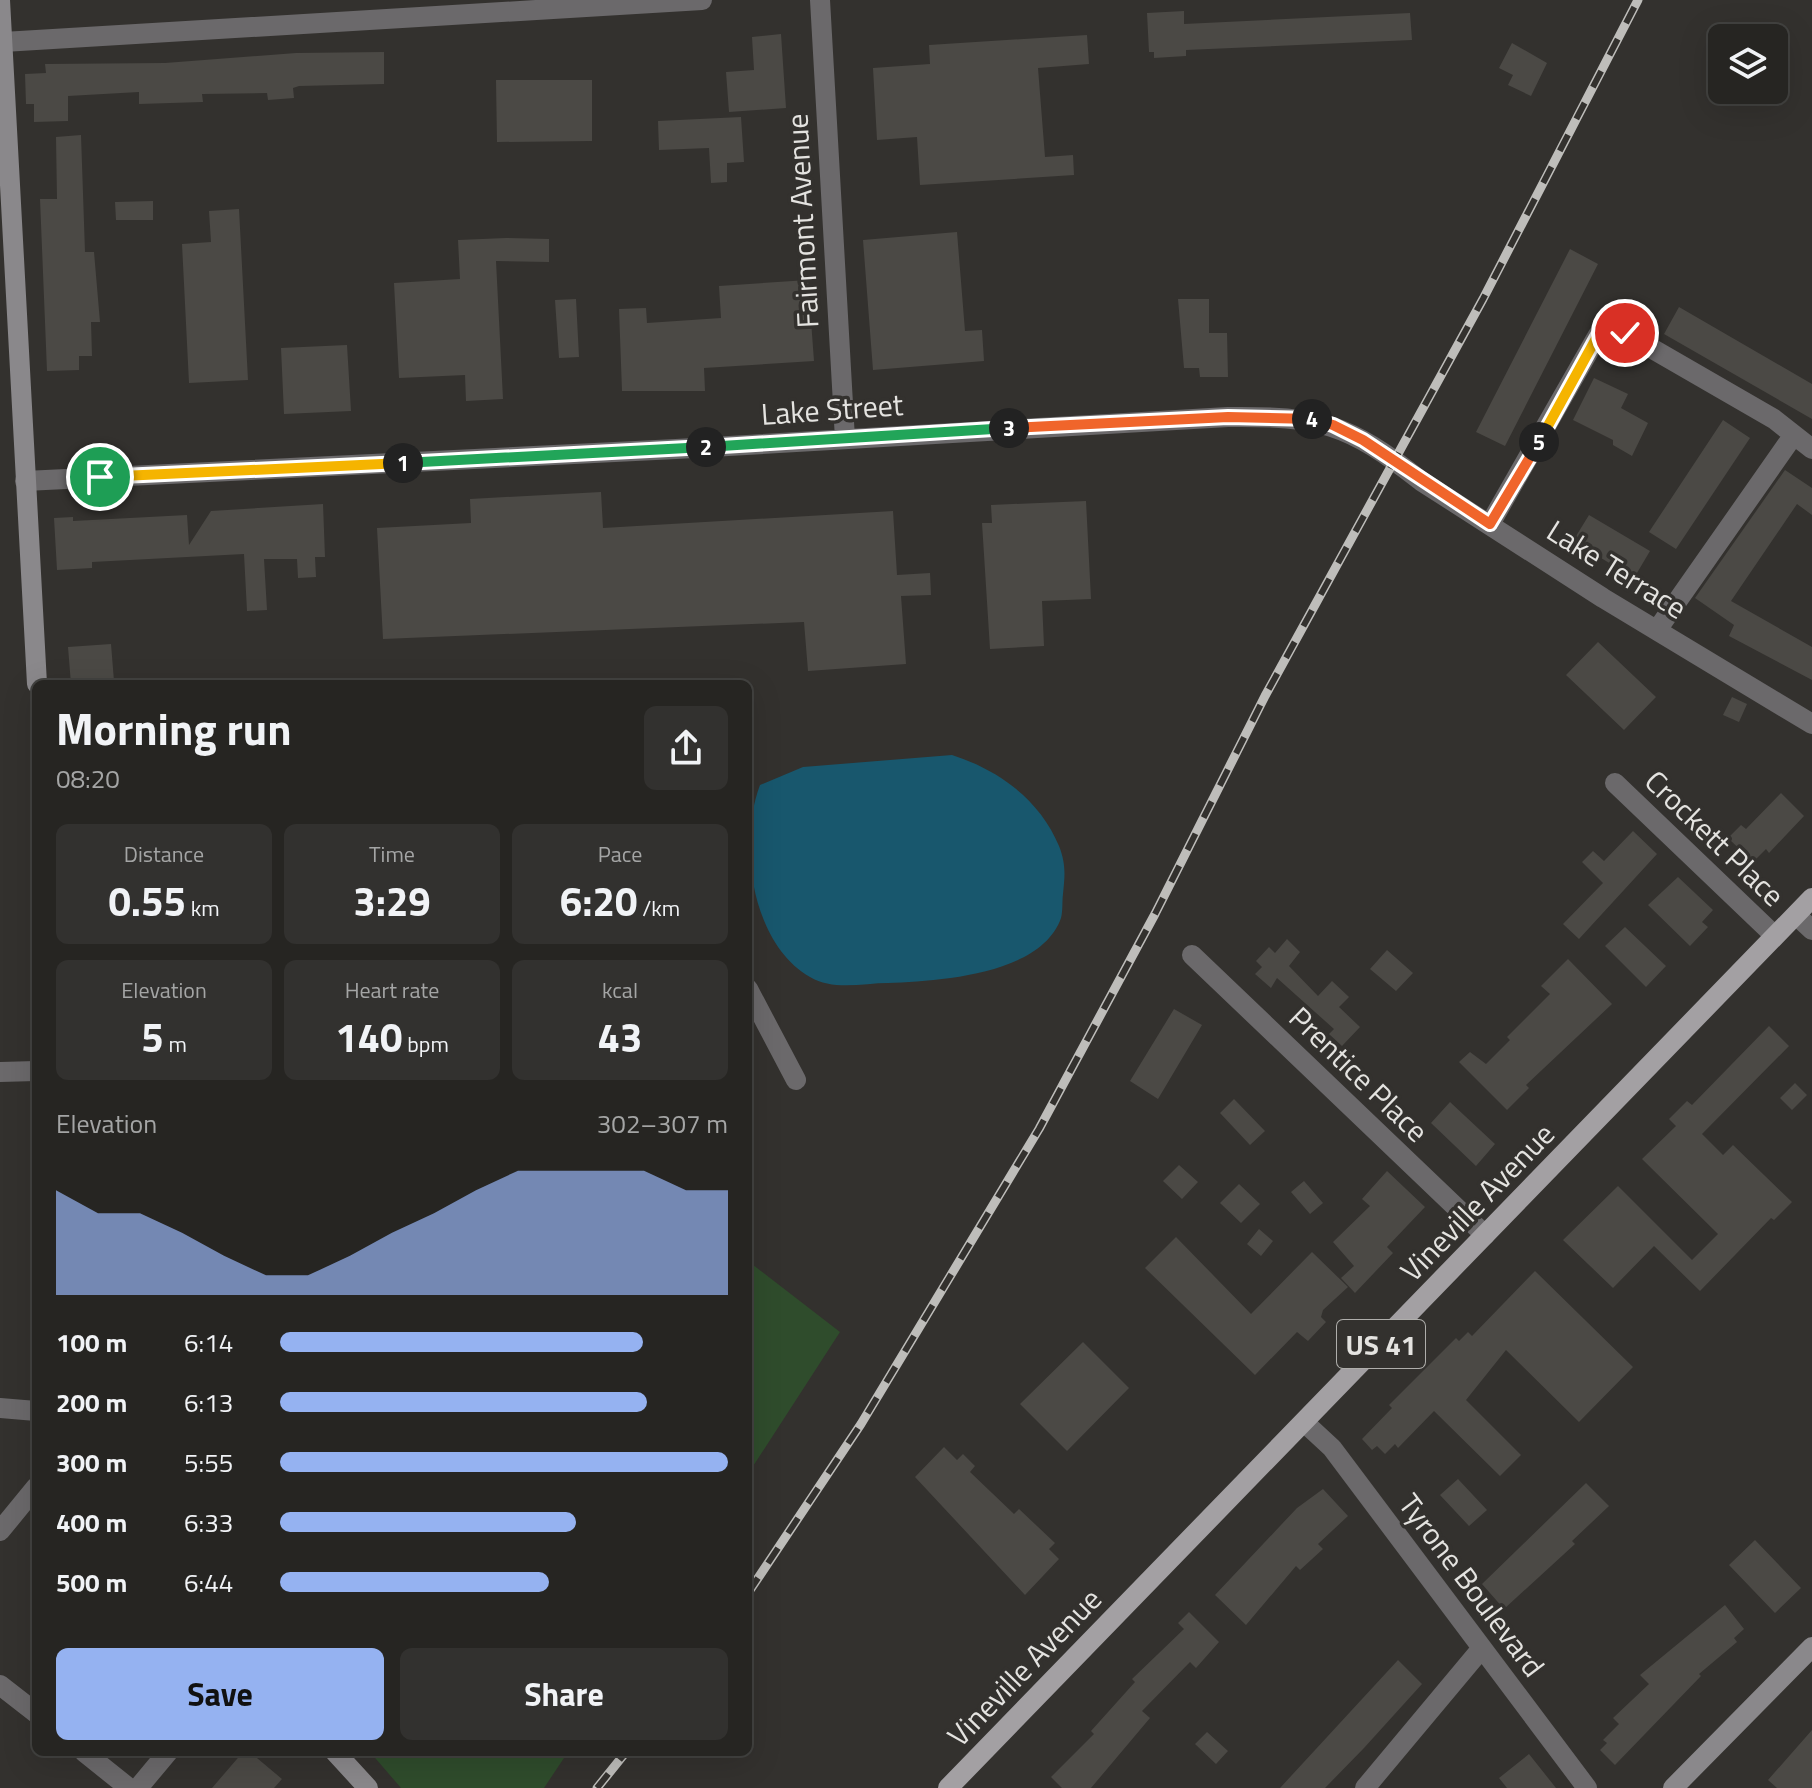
<!DOCTYPE html>
<meta charset="utf-8">
<style>
:root{--surface:#262522;--page:#32312f;--text:#f1f3f6;--muted:#a4a5a5;--line:#424240;--accent:#95b2f1}
body{margin:0;font-family:"Titillium Web",sans-serif;background:var(--page);color:var(--text);height:100vh;display:flex;flex-direction:column;font-size:30px;white-space:nowrap}
*{box-sizing:border-box;margin:0}
p{font-size:26px;color:var(--muted)}
.icon{flex:none;width:44px;height:44px;fill:none;stroke:currentColor;stroke-width:2;stroke-linecap:round;stroke-linejoin:round}
.map{position:relative;flex:1;overflow:hidden}
.details{position:absolute;left:32px;top:680px;width:720px;height:1076px;display:flex;flex-direction:column;background:var(--surface);border-radius:12px;box-shadow:0 8px 32px #0002,0 0 0 2px var(--line)}
.details>*{flex:none}
.controls{position:absolute;left:1708px;top:24px;display:grid;gap:16px}
.controls a{display:grid;place-items:center;width:80px;height:80px;border-radius:12px;background:var(--surface);box-shadow:0 8px 32px #0002,0 0 0 2px var(--line);font-size:40px}
.pin{position:absolute;display:grid;place-items:center;width:68px;height:68px;color:#fff;margin:-34px;border:4px solid #fff;border-radius:50%;box-shadow:0 2px 8px #0007}
.km{position:absolute;width:40px;height:40px;margin:-20px;border-radius:50%;background:#222;color:#fff;font-size:22px;line-height:40px;text-align:center}
.round{display:grid;place-items:center;flex:none;width:84px;height:84px;border-radius:12px;background:var(--page)}
.summary{display:flex;align-items:center;justify-content:space-between;height:136px;padding:0 24px}
h1{font-size:44px;font-weight:700;line-height:60px}
.figures{display:grid;grid-template-columns:repeat(3,1fr);gap:12px;height:136px;padding:8px 24px}
.figures div{display:grid;align-content:center;border-radius:12px;background:var(--page);text-align:center}
.figures b{font-size:40px;font-weight:700}
.figures small{font-size:22px;font-weight:400}
.figures p{font-size:22px}
.chart{height:224px;padding:16px 24px}
.chart p{display:flex;justify-content:space-between}
.chart svg{width:100%;height:144px;margin-top:8px;fill:var(--accent);opacity:.7}
.primary-button{display:flex;gap:16px;margin-top:auto;padding:16px 24px}
.primary-button a{flex:1;height:92px;border-radius:12px;background:var(--accent);color:#111;font-size:32px;font-weight:700;line-height:92px;text-align:center}
.primary-button a+a{background:var(--page);color:var(--text)}
ul{padding:0 24px;list-style:none;font-size:26px}
li{display:grid;grid-template-columns:128px 96px 1fr;align-items:center;height:60px}
li i{height:20px;border-radius:10px;background:var(--accent)}
.map>svg:first-child{display:block}
.green{fill:#2f4c2c}
.water{fill:#18576d}
.building{fill:#4b4945}
.lines{fill:none;stroke-linecap:round;stroke-linejoin:round}
.street{stroke:#6b696b;stroke-width:20}
.secondary{stroke:#8a888b;stroke-width:20}
.primary{stroke:#a3a0a3;stroke-width:20}
.rail-casing{stroke:#bebdba;stroke-width:9}
.rail{stroke:#33312e;stroke-width:6;stroke-dasharray:18;stroke-linecap:butt}
.split-1-casing{stroke:#fff;stroke-width:16}
.split-2-casing{stroke:#fff;stroke-width:16}
.split-3-casing{stroke:#fff;stroke-width:16}
.split-4-casing{stroke:#fff;stroke-width:16}
.split-5-casing{stroke:#fff;stroke-width:16}
.split-6-casing{stroke:#fff;stroke-width:16}
.split-1{stroke:#f5b400;stroke-width:10}
.split-2{stroke:#22a559;stroke-width:10}
.split-3{stroke:#22a559;stroke-width:10}
.split-4{stroke:#f0652b;stroke-width:10}
.split-5{stroke:#f0652b;stroke-width:10}
.split-6{stroke:#f5b400;stroke-width:10}
.labels{text-anchor:middle;dominant-baseline:central;stroke-width:7;stroke-linejoin:round;paint-order:stroke}
.shield{fill:#33312e;stroke:#afaeab;stroke-width:2}
.shield-label{font-size:28px;font-weight:bold;fill:#e4e3e0}
.street-label{font-size:30px;fill:#e4e3e0;stroke:#33312e}
</style>
<div class="map">
<svg width="1812" height="1788" viewBox="0 0 1812 1788">
<rect width="100%" height="100%" fill="#33312e"/>
<!-- green -->
<path class="green" d="M748,1261L840,1332L748,1474Z
M370,1752H568L544,1788H401Z"/>
<!-- water -->
<path class="water" d="M952,755C999,770 1040,800 1059,846C1066,864 1065,875 1063,894C1062,901 1063,911 1061,918C1041,975 939,981 888,983C864,983 833,991 810,977C751,943 738,843 760,785L803,767Z"/>
<!-- building -->
<path class="building" d="M1184,11V24L1410,13L1412,40L1186,50V56L1154,58V52H1149L1147,13Z
M781,34L786,108L729,112L726,72L754,70L752,37Z
M1087,35L1089,64L1038,68L1045,157L1073,155L1074,175L920,185L917,137L877,140L873,68L930,64L929,45Z
M1512,43L1547,63L1531,96L1508,85L1513,75L1499,68Z
M384,52V84L299,86L293,88L294,98L268,100L267,93L202,94L203,102L139,104V92L68,96V121L34,122V104H26L25,74L46,73L45,64L165,63L296,53Z
M496,80H592V141L497,142Z
M741,117L744,162L727,163V182L711,183L709,148L659,150L658,121Z
M81,135L85,252H94L100,322H91L92,356H79V370L47,371L40,199H57L56,137Z
M153,201V220H116L115,202Z
M239,209L248,380L189,383L182,244L211,242L209,211Z
M957,232L965,331L982,330L984,361L873,370L863,240Z
M506,238L549,239V262L496,261L503,399L466,401L465,375L399,378L394,283L460,279L458,240Z
M1570,249L1598,264L1505,446L1476,432Z
M808,280L814,361L704,368L705,391H622L619,309L646,308L647,323L721,318L719,286Z
M576,299L579,357L559,358L555,300Z
M1178,299H1209V333H1227L1228,377H1200L1199,368H1184Z
M1679,307L1812,384V419L1664,334Z
M347,345L351,411L284,414L281,348Z
M1594,378L1628,394L1621,408L1648,423L1632,456L1613,445V440L1573,420Z
M1723,420L1750,438L1676,549L1649,532Z
M1785,470L1812,488V515L1797,504L1731,601L1812,647V680L1729,636L1734,625L1695,598Z
M601,492L603,528L893,511L897,575L930,573L931,595L901,596L906,664L808,671L804,622L383,639L377,528L471,523L470,499Z
M1086,501L1091,599L1042,601L1044,646L990,649L982,523H992L991,505Z
M323,504L325,557H315L316,577L298,578L297,559H264L267,610L247,611L244,554L92,562V568L57,570L54,518L73,517V521L187,515L189,545L211,511Z
M1589,515L1650,551L1634,578L1573,541Z
M1598,642L1656,697L1624,730L1566,675Z
M111,644L114,681L71,684L68,647Z
M1732,697L1747,704L1739,722L1723,715Z
M1781,793L1804,816L1769,853L1766,849L1753,862L1728,838L1741,825L1746,829Z
M1633,831L1657,854L1579,939L1563,924L1603,883L1582,862L1593,851L1604,861Z
M1678,877L1713,910L1702,922L1708,927L1690,946L1648,905Z
M1625,927L1666,966L1646,987L1605,946Z
M1287,939L1300,952L1289,966L1318,996L1332,981L1349,997L1339,1007L1360,1027L1342,1046L1329,1034L1334,1029L1277,978L1271,988L1255,974L1262,967L1256,961L1269,947L1275,953Z
M1387,950L1413,973L1396,991L1370,969Z
M1568,959L1612,1004L1526,1085L1529,1088L1507,1110L1459,1062L1470,1052L1486,1064L1510,1040L1507,1037L1550,994L1541,986Z
M1174,1009L1202,1025L1158,1099L1130,1081Z
M1769,1026L1789,1046L1702,1134L1723,1155L1733,1145L1792,1202L1774,1220L1771,1218L1700,1291L1654,1246L1613,1288L1563,1240L1618,1186L1692,1260L1718,1234L1642,1159L1676,1126L1669,1119L1687,1101L1692,1105Z
M1795,1083L1807,1095L1792,1110L1780,1098Z
M1234,1099L1265,1131L1250,1145L1220,1113Z
M1450,1102L1495,1144L1476,1166L1431,1123Z
M1179,1165L1198,1182L1182,1199L1163,1181Z
M1387,1171L1425,1207L1387,1247L1393,1253L1355,1293L1341,1278L1354,1266L1333,1242L1370,1206L1362,1199Z
M1304,1181L1323,1203L1310,1214L1291,1192Z
M1239,1184L1260,1204L1241,1223L1220,1203Z
M1259,1229L1273,1241L1261,1256L1247,1244Z
M1176,1237L1251,1314L1312,1252L1348,1287L1323,1310L1321,1317L1326,1322L1308,1341L1297,1332L1255,1375L1145,1268Z
M1535,1271L1633,1367L1579,1422L1506,1350L1466,1400L1521,1455L1500,1476L1434,1411L1398,1448L1395,1444L1385,1454L1377,1446L1372,1450L1362,1439L1392,1408L1389,1405L1456,1338L1459,1341L1468,1332L1472,1336Z
M1083,1342L1129,1388L1067,1451L1020,1404Z
M944,1447L957,1460L963,1454L975,1466L970,1472L1014,1514L1019,1509L1055,1543L1049,1549L1059,1559L1025,1595L915,1477Z
M1458,1479L1487,1510L1469,1526L1440,1495Z
M1586,1483L1609,1506L1572,1541L1575,1544L1504,1609L1482,1584Z
M1323,1489L1348,1516L1318,1544L1323,1549L1300,1570L1296,1566L1246,1625L1215,1595L1297,1508Z
M1755,1540L1801,1588L1775,1613L1729,1565Z
M1725,1605L1744,1629L1734,1638L1737,1642L1699,1674L1701,1676L1615,1765L1600,1750L1607,1743L1603,1740L1619,1724L1613,1718L1649,1684L1640,1675Z
M1189,1612L1219,1642L1196,1668L1190,1662L1142,1711L1150,1718L1091,1788H1062L1051,1777L1094,1734L1091,1731L1135,1682L1132,1679L1184,1629L1178,1623Z
M1398,1660L1422,1684L1364,1748L1325,1788H1280Z
M1812,1730V1788H1777L1768,1780Z
M1207,1732L1228,1751L1216,1764L1195,1744Z
M243,1752H250L282,1779L274,1788H212Z
M1529,1754L1556,1788H1507L1499,1778Z"/>
<g class="lines">
<!-- street -->
<path class="street" d="M820,0L845,439
M3,42L702,0
M25,481L676,449L1228,417C1320,416 1348,423 1421,481L1603,598L1812,724
M1490,524L1598,335L1612,329L1625,333L1774,419L1812,449
M1657,630L1793,436
M1615,783L1774,935
M1796,915L1812,930
M1192,955L1485,1235
M748,989L796,1080
M0,1072L36,1071
M0,1408L36,1411
M1305,1423L1332,1448L1587,1788
M0,1531L36,1487
M0,1685L36,1713
M84,1752L129,1788
M138,1788L168,1752
M1365,1788L1482,1648"/>
<!-- secondary -->
<path class="secondary" d="M0,0L37,684
M335,1752L368,1788
M1673,1788L1812,1647"/>
<!-- primary -->
<path class="primary" d="M948,1788L1812,898"/>
<defs>
<path id="rail" d="M748,1593L861,1424L1039,1129L1155,914L1265,696L1483,299L1638,0
M597,1788L626,1752"/>
</defs>
<!-- rail casing -->
<use href="#rail" class="rail-casing"/>
<!-- rail -->
<use href="#rail" class="rail"/>
</g>
<g class="lines">
<defs>
<path id="split-1" d="M100,477L403,463"/>
<path id="split-2" d="M403,463L706,447"/>
<path id="split-3" d="M706,447L1009,428"/>
<path id="split-4" d="M1009,428L1228,417L1312,419"/>
<path id="split-5" d="M1312,419L1333,425L1363,440L1490,524L1539,442"/>
<path id="split-6" d="M1539,442L1598,335L1612,329L1625,333"/>
</defs>
<!-- split-1 casing -->
<use href="#split-1" class="split-1-casing"/>
<!-- split-2 casing -->
<use href="#split-2" class="split-2-casing"/>
<!-- split-3 casing -->
<use href="#split-3" class="split-3-casing"/>
<!-- split-4 casing -->
<use href="#split-4" class="split-4-casing"/>
<!-- split-5 casing -->
<use href="#split-5" class="split-5-casing"/>
<!-- split-6 casing -->
<use href="#split-6" class="split-6-casing"/>
<!-- split-1 -->
<use href="#split-1" class="split-1"/>
<!-- split-2 -->
<use href="#split-2" class="split-2"/>
<!-- split-3 -->
<use href="#split-3" class="split-3"/>
<!-- split-4 -->
<use href="#split-4" class="split-4"/>
<!-- split-5 -->
<use href="#split-5" class="split-5"/>
<!-- split-6 -->
<use href="#split-6" class="split-6"/>
</g>
<g class="labels">
<!-- shield labels -->
<rect class="shield" x="1337" y="1320" width="88" height="48" rx="6"/>
<g class="shield-label">
<text x="1381" y="1344">US 41</text>
</g>
<!-- street labels -->
<g class="street-label">
<text transform="translate(802 221) rotate(-93)">Fairmont Avenue</text>
<text transform="translate(832 409) rotate(-4)">Lake Street</text>
<text transform="translate(1617 569) rotate(32)">Lake Terrace</text>
<text transform="translate(1715 838) rotate(44)">Crockett Place</text>
<text transform="translate(1359 1074) rotate(44)">Prentice Place</text>
<text transform="translate(1477 1202) rotate(-46)">Vineville Avenue</text>
<text transform="translate(1472 1585) rotate(53)">Tyrone Boulevard</text>
<text transform="translate(1024 1667) rotate(-46)">Vineville Avenue</text>
</g>
</g>
</svg>
<div class="controls">
<a><svg class="icon" aria-label="layers" viewBox="0 0 24 24"><path d="M12 4l9 5-9 5-9-5zM3 14l9 5 9-5"/></svg></a>
</div>
<div class="pin" style="left:100px;top:477px;background:#1e9e55"><svg class="icon" aria-label="arrive" viewBox="0 0 24 24"><path d="M6 21V4h12l-3 4 3 4H6"/></svg></div>
<div class="pin" style="left:1625px;top:333px;background:#d93025"><svg class="icon" aria-label="check" viewBox="0 0 24 24"><path d="M5 12l5 5 9-10"/></svg></div>
<b class="km" style="left:403px;top:463px">1</b>
<b class="km" style="left:706px;top:447px">2</b>
<b class="km" style="left:1009px;top:428px">3</b>
<b class="km" style="left:1312px;top:419px">4</b>
<b class="km" style="left:1539px;top:442px">5</b>
<section class="details">
<div class="summary"><div><h1>Morning run</h1><p>08:20</p></div><a class="round"><svg class="icon" aria-label="share" viewBox="0 0 24 24"><path d="M12 15V3M7 8l5-5 5 5M5 13v7h14v-7"/></svg></a></div>
<div class="figures">
<div><p>Distance</p><b>0.55<small> km</small></b></div>
<div><p>Time</p><b>3:29</b></div>
<div><p>Pace</p><b>6:20<small> /km</small></b></div>
</div>
<div class="figures">
<div><p>Elevation</p><b>5<small> m</small></b></div>
<div><p>Heart rate</p><b>140<small> bpm</small></b></div>
<div><p>kcal</p><b>43</b></div>
</div>
<div class="chart"><p><span>Elevation</span>302–307 m</p>
<svg viewBox="0 0 160 44" preserveAspectRatio="none"><path d="M0 44V12L10 19L20 19L30 25L40 32L50 38L60 38L70 32L80 25L90 19L100 12L110 6L120 6L130 6L140 6L150 12L160 12V44z"/></svg>
</div>
<ul>
<li><b>100 m</b>6:14<i style="width:81%"></i></li>
<li><b>200 m</b>6:13<i style="width:82%"></i></li>
<li><b>300 m</b>5:55<i style="width:100%"></i></li>
<li><b>400 m</b>6:33<i style="width:66%"></i></li>
<li><b>500 m</b>6:44<i style="width:60%"></i></li>
</ul>
<div class="primary-button"><a>Save</a><a>Share</a></div>
</section>
</div>
